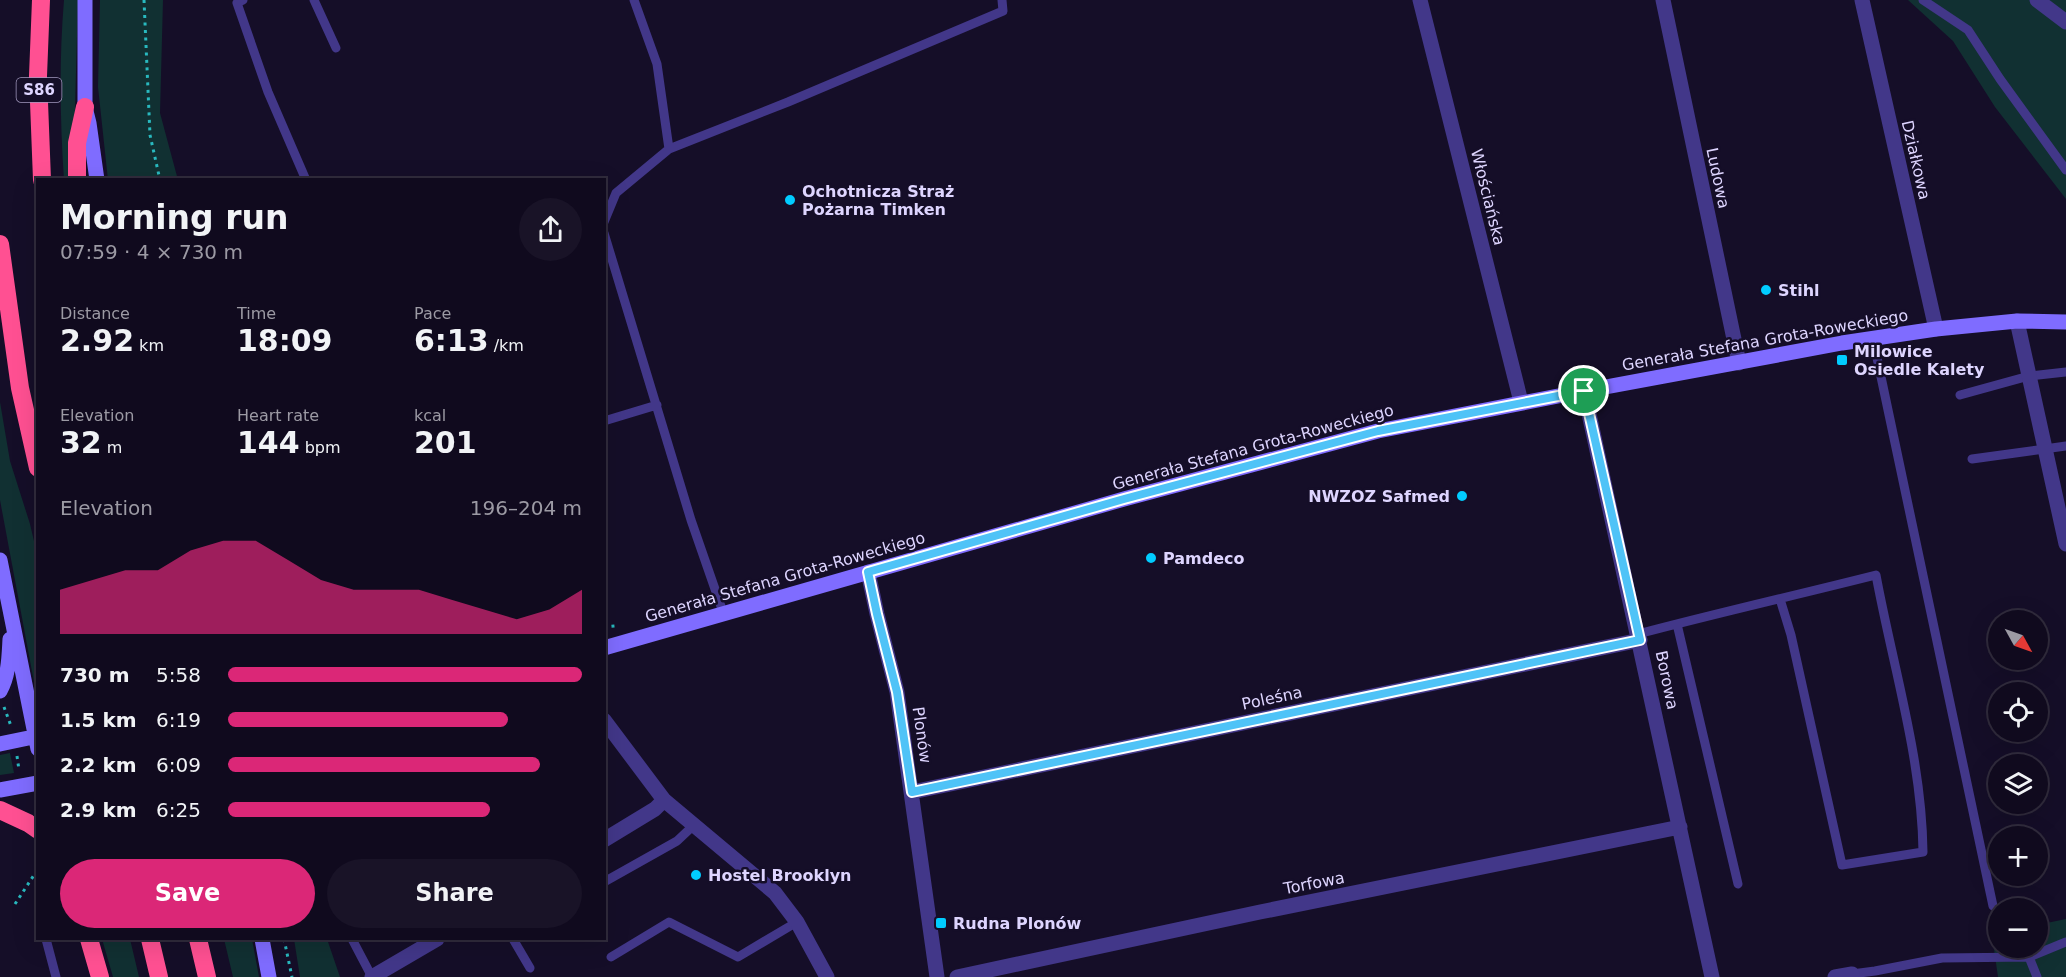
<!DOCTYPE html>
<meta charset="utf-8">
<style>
:root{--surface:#100a1e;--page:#191327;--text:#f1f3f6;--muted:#9c9aa4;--line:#302b3c;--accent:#db2777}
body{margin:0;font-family:"DejaVu Sans",sans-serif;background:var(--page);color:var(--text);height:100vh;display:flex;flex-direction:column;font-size:22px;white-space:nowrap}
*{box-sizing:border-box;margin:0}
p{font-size:20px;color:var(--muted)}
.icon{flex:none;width:33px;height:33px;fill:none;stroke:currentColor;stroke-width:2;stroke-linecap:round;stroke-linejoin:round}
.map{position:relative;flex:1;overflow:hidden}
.drawer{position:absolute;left:36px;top:178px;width:570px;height:762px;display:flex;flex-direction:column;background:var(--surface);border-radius:0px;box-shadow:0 6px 24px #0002,0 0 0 2px var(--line)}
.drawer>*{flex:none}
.needle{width:39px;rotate:130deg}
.tools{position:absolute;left:1988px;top:610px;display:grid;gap:12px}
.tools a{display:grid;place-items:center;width:60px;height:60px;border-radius:50%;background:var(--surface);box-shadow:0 6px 24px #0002,0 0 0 2px var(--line);font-size:30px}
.pin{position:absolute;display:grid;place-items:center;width:51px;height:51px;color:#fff;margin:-26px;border:3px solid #fff;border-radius:50%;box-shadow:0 2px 6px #0007}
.round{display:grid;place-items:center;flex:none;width:63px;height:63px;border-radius:32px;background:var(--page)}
.head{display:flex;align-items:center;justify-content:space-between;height:102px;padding:0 24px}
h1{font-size:33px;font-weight:800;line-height:45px}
.stats{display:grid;grid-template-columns:repeat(3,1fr);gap:9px;height:102px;padding:6px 24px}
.stats div{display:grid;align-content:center}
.stats b{font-size:30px;font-weight:800}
.stats small{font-size:16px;font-weight:400}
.stats p{font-size:16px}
.chart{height:168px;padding:12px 24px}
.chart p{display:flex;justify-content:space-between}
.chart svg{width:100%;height:108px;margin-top:6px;fill:var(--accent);opacity:.7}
.action{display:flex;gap:12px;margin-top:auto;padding:12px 24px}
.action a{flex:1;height:69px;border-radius:36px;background:var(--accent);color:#fff;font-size:24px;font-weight:800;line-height:69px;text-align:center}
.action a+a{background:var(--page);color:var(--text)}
ul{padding:0 24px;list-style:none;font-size:20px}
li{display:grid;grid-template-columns:96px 72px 1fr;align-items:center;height:45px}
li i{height:15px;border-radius:8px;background:var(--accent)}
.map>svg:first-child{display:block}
.green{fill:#113032}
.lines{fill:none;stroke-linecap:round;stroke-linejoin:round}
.path{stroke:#29b9bf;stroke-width:3;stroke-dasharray:3 4.5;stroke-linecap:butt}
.lane{stroke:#423789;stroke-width:9}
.street{stroke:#423789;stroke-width:15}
.secondary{stroke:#7f6cff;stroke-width:15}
.highway{stroke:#ff5092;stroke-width:18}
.route-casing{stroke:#fff;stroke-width:12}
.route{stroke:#4fc3f7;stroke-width:8}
.poi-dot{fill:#01ccff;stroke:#150e28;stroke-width:2}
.labels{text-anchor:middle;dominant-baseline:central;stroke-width:5;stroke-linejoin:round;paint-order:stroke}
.shield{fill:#150e28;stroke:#a299be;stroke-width:1.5}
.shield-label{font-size:15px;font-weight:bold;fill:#ded5ff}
.street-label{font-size:16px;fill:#ded5ff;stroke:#150e28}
.poi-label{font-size:16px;font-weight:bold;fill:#ded5ff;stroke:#150e28;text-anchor:start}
</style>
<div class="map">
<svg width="2066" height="977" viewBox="0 0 2066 977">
<rect width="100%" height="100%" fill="#150e28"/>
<!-- green -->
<path class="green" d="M64,0H78L73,180H64C60,120 59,60 64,0Z
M100,0H163L160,113L178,180H108L98,87Z
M1908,0H2066V199L1995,107L1953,41Z
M0,402L10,461L30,524L37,554V698L0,500Z
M10,753L14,773L0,775V755Z
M2066,919V977H1998L1992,935L1998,934V948H2037V925Z
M102,939H130L139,977H113Z
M224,939H252L259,977H233Z
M294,939H327L340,977H300Z"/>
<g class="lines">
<!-- path -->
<path class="path" d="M144,0L150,135L160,180
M604,627L615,626
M4,707L11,726
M17,756L19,770
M15,904L38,869
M284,939L292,977"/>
<!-- lane -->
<path class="lane" d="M243,0L237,3L268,92L306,180
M314,0L336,48
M634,0L657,64L669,149
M1923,0L1968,30L2000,79L2066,170
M604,222L616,193L669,149L788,102L1003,11L1002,0
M604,233L691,520L724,615
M1873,339L1993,906
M1960,395L2029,376L2066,372
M604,421L657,405
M1972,459L2066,446
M1677,624L1738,884
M1638,634C1717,613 1797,595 1876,575C1893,667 1922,759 1923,852L1842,865L1791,635L1780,599
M604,882L677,841L694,825
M46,939L56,977
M352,939L372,977
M513,939L530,968
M611,957L669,922L738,957L797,922
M2029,957L2066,942
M1853,977L1852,974L1875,971L1942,958L2029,957L2037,977"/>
<!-- street -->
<path class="street" d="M1420,0L1521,402
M1663,0L1739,363
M1862,0L1936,329
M2037,0L2066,22
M2017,321L2066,544
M1584,391L1712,977
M868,572L877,614L897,692L937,977
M604,720L664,800L775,893L797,922L827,977
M912,792L1640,640
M604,840L655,809L664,800
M372,977L437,939
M957,977L1260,912L1680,827
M1835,977L1852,974"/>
<!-- secondary -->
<path class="secondary" d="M85,0V107L89,123L97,180
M0,560L38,749
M604,648L1124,499L1378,431L1584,391L1842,343L1936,329L2017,321L2066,322
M0,691C9,675 9,656 10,639
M0,744L38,736
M0,790L38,783
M262,939L269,977"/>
<!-- highway -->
<path class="highway" d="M41,0L38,76L42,180
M77,180V143L85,107
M0,244L20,388L38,468
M0,810L28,823L38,830
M89,939L100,977
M150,939L159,977
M198,939L207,977"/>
</g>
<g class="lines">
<defs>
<path id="route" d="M1584,391L1640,640L912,792L897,692L877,614L868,572L1124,499L1378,431Z"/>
</defs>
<!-- route casing -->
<use href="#route" class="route-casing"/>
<!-- route -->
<use href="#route" class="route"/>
</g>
<!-- markers -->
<g class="poi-dot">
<circle cx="790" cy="200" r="6"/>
<circle cx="1766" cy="290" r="6"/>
<rect x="1836" y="354" width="12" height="12" rx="3"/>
<circle cx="1462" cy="496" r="6"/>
<circle cx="1151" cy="558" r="6"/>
<circle cx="696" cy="875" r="6"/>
<rect x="935" y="917" width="12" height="12" rx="3"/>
</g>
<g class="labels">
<!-- shield labels -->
<rect class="shield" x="16.5" y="78" width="45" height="24" rx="4.5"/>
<g class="shield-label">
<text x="39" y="90">S86</text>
</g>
<!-- street labels -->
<g class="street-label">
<text transform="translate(1916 160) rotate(77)">Działkowa</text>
<text transform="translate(1718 178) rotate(78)">Ludowa</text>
<text transform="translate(1488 197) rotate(76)">Włościańska</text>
<text transform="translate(1765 340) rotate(-10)">Generała Stefana Grota-Roweckiego</text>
<text transform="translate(1253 447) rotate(-15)">Generała Stefana Grota-Roweckiego</text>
<text transform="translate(785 577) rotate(-16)">Generała Stefana Grota-Roweckiego</text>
<text transform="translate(1667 680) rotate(78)">Borowa</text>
<text transform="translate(1272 698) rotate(-12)">Poleśna</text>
<text transform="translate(922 735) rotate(82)">Plonów</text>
<text transform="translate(1314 883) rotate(-11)">Torfowa</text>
</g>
<!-- poi labels -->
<g class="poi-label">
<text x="802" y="191">Ochotnicza Straż<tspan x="802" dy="18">Pożarna Timken</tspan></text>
<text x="1778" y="290">Stihl</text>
<text x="1854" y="351">Milowice<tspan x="1854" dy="18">Osiedle Kalety</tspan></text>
<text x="1450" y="496" text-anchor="end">NWZOZ Safmed</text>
<text x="1163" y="558">Pamdeco</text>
<text x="708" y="875">Hostel Brooklyn</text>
<text x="953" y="923">Rudna Plonów</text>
</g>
</g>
</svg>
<div class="tools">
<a><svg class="needle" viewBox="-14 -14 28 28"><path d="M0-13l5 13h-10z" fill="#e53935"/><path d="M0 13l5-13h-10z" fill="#9c9aa4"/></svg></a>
<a><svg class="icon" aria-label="locate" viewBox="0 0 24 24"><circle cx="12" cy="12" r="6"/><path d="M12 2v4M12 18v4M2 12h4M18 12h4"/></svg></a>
<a><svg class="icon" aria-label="layers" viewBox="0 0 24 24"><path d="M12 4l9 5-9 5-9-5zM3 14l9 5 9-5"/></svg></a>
<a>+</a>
<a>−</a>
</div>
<div class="pin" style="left:1584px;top:391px;background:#1e9e55"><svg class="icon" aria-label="arrive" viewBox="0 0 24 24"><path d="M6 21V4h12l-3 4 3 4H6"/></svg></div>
<section class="drawer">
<div class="head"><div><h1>Morning run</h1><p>07:59 · 4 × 730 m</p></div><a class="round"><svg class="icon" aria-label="share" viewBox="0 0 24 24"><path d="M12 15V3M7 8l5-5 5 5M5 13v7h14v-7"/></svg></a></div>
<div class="stats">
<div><p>Distance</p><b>2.92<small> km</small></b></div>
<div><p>Time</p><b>18:09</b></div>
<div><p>Pace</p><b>6:13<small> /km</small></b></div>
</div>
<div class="stats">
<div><p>Elevation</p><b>32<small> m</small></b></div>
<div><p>Heart rate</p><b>144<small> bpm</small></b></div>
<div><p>kcal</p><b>201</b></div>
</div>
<div class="chart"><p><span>Elevation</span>196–204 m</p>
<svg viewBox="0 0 160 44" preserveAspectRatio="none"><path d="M0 44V26L10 22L20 18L30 18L40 10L50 6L60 6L70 14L80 22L90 26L100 26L110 26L120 30L130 34L140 38L150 34L160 26V44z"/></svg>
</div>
<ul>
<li><b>730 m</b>5:58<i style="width:100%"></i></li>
<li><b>1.5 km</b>6:19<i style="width:79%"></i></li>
<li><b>2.2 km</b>6:09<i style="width:88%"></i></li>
<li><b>2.9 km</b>6:25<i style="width:74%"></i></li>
</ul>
<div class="action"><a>Save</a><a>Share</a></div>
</section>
</div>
